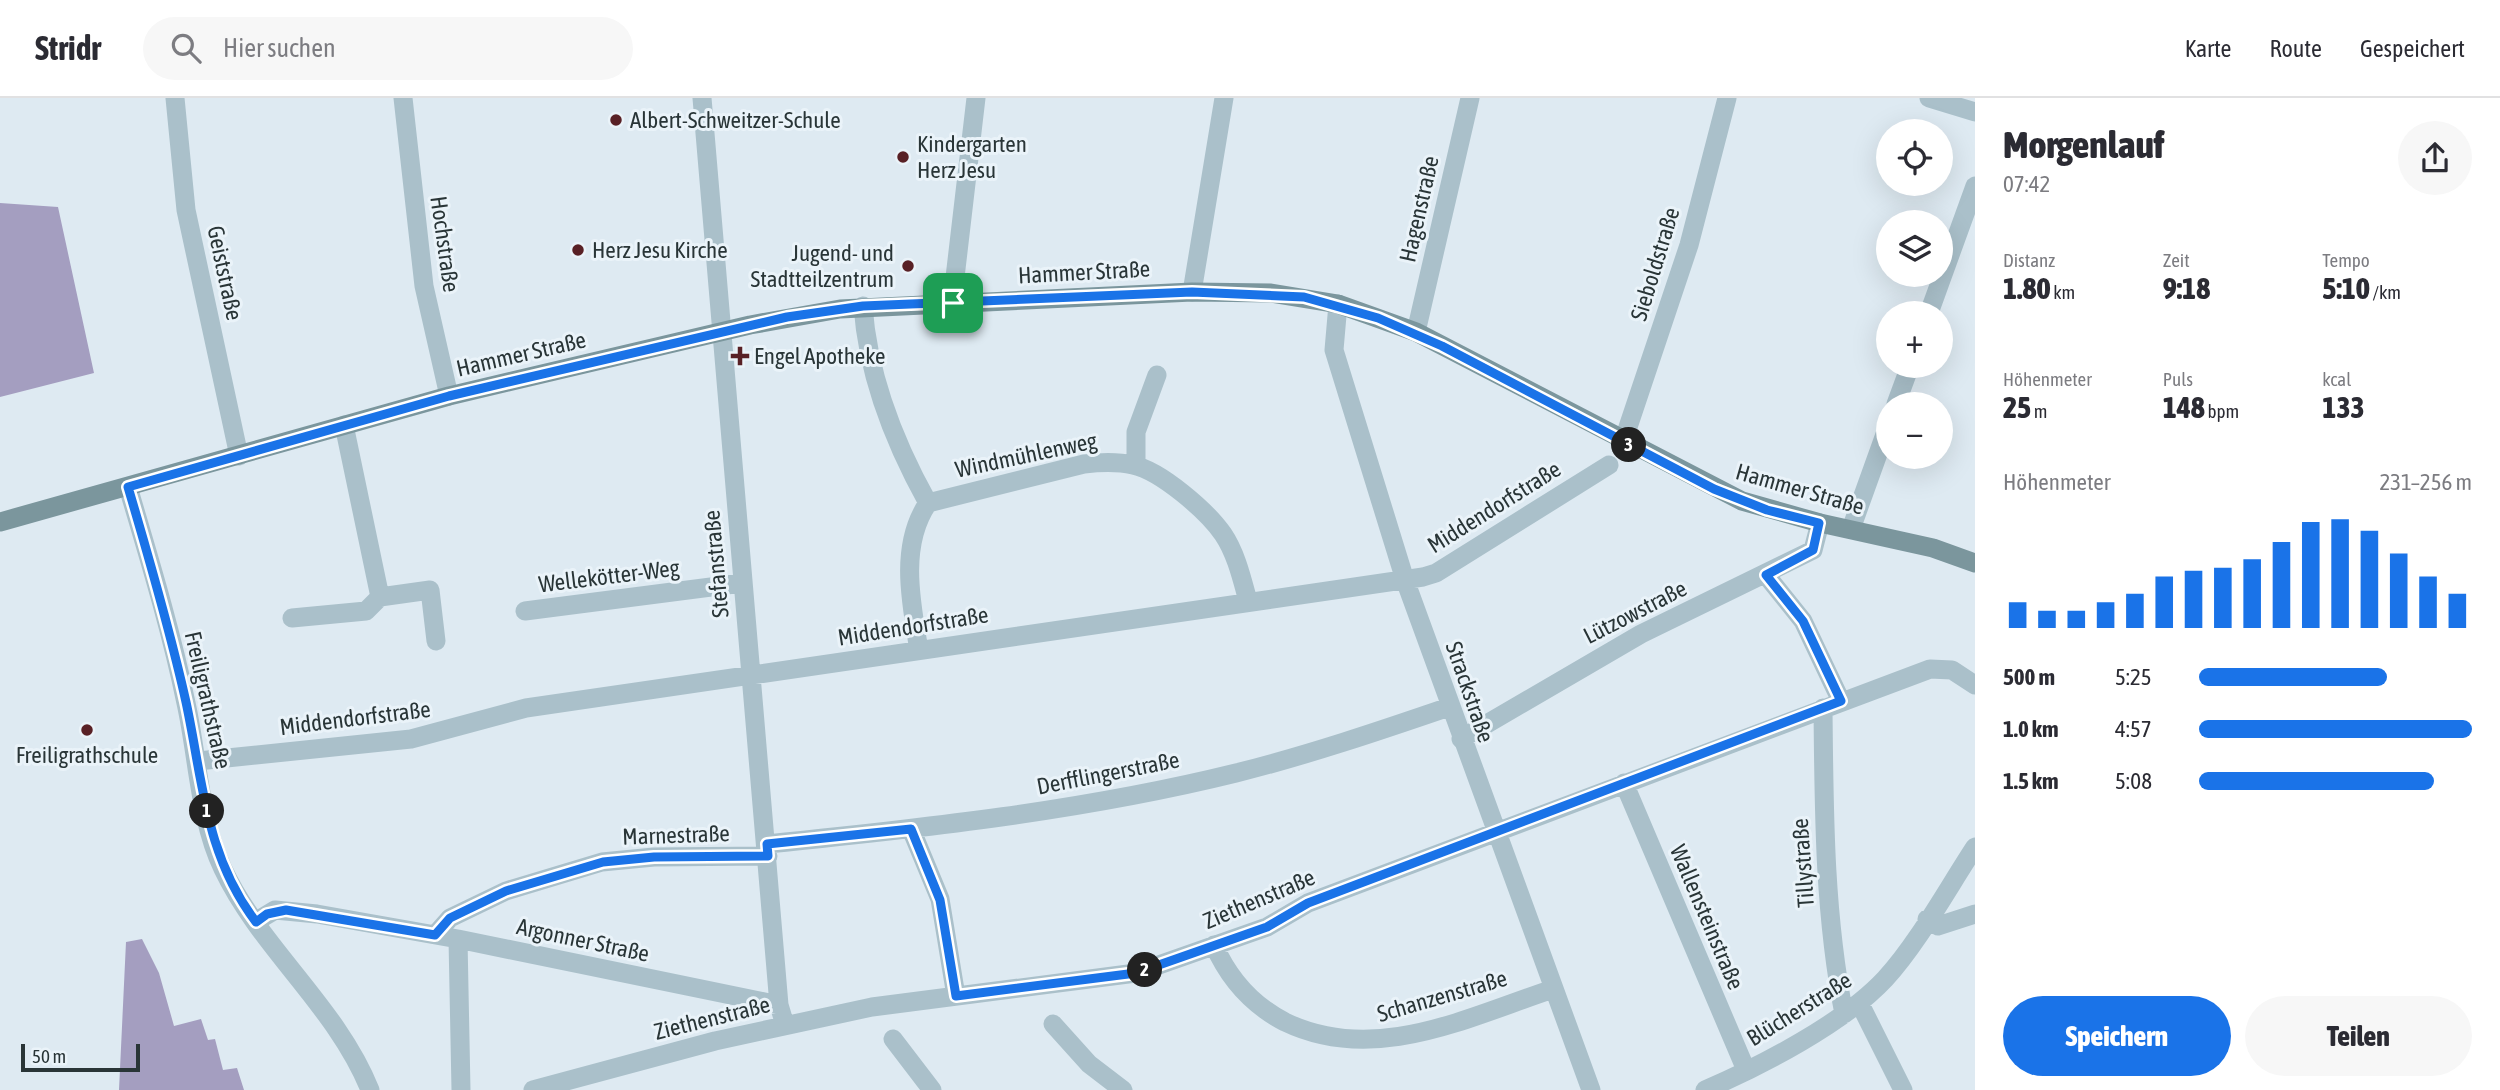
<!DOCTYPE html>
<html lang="de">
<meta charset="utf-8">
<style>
:root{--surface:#fff;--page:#f7f7f7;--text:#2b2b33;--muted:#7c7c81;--line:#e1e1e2;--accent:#1a73e8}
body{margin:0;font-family:"Asap Condensed",sans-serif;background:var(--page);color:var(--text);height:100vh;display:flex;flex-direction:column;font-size:26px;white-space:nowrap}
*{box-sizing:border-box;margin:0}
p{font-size:23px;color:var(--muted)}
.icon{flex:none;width:38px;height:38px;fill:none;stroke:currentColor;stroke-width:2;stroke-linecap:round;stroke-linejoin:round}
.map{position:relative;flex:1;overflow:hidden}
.panel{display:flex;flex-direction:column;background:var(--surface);width:525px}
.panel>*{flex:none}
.controls{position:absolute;left:1876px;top:21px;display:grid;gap:14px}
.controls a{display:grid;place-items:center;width:77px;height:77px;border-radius:50%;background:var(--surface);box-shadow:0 7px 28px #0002;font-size:35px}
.scale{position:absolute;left:21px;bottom:18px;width:119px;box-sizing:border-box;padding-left:7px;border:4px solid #293537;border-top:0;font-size:19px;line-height:24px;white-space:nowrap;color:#293537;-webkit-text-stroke:5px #eaf3f9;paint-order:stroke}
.pin{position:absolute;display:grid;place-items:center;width:60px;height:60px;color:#fff;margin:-30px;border-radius:14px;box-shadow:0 4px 10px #0006}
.km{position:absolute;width:35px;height:35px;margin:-18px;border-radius:50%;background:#222;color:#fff;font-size:19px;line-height:35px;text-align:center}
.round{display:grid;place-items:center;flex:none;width:74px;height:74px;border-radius:37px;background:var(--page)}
.headline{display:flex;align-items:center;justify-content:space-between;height:119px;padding:0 28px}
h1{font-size:38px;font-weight:800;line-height:52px}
.metrics{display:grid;grid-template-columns:repeat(3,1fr);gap:10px;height:119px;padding:7px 28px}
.metrics div{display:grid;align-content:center}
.metrics b{font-size:30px;font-weight:800}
.metrics small{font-size:19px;font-weight:400}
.metrics p{font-size:19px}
.chart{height:196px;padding:14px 28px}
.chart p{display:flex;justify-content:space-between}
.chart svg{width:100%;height:126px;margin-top:7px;stroke:var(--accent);stroke-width:6}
.cta{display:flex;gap:14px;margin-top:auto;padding:14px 28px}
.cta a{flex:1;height:80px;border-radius:42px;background:var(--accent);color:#fff;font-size:28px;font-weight:800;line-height:80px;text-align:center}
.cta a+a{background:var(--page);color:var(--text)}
ul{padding:0 28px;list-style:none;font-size:23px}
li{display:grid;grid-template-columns:112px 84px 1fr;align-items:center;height:52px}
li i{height:18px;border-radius:9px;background:var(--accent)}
header{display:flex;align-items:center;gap:42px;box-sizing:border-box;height:98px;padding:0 35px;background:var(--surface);border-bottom:2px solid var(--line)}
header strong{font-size:33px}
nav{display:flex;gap:38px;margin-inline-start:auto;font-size:24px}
.search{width:490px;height:63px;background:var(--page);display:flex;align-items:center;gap:18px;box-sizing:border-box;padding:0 24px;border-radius:38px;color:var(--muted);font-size:26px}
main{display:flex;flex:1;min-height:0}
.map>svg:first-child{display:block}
.green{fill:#a49ec0}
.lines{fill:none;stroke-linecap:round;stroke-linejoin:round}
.minor{stroke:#aac0ca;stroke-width:19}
.secondary{stroke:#7b969d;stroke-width:19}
.route-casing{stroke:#fff;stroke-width:14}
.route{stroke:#1a73e8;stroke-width:9}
.poi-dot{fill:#582025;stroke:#eaf3f9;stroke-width:2.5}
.labels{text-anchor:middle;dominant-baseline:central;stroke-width:6;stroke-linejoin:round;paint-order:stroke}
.poi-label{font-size:23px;fill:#293537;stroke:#eaf3f9;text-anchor:start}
.street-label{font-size:23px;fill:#293537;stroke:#eaf3f9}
</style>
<header>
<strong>Stridr</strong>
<div class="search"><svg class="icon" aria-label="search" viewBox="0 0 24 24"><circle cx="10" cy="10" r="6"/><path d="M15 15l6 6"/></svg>Hier suchen</div>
<nav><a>Karte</a><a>Route</a><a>Gespeichert</a></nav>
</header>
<main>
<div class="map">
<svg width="1975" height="992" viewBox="0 0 1975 992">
<rect width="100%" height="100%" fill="#deeaf2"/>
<!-- green -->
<path class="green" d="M0,105L58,109L94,275L0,299Z
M142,841L159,875L174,928L201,921L208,942L215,941L223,972L237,970L244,992H119L126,844Z"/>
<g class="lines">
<!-- minor -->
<path class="minor" d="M175,0L186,112L239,358
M403,0L424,188L449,298
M702,0C725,303 756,605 779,907L785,927
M1929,0L1975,14
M1192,194L1224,0
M952,205L976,0
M1338,206L1334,252L1405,482L1591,992
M863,208C868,279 894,344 928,405
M1929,215L1975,88
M1416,234L1470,0
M1896,306L1910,268
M1623,344L1689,147L1727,0
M1136,367V334L1157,277
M128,389C149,460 171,532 186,605C198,659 199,721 223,771C261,851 337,909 370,992
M1851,431L1888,328
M1766,477L1803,523L1841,603
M380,499L430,492L436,543
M525,513L742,485
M292,520L366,513L380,499L344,327
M919,552C911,505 899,447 928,405L1084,366C1101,364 1116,363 1133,367C1161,373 1207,413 1223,436C1236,455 1242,481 1248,503
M1823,610C1824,712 1824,815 1844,916
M1461,641L1641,536L1813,452L1820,425
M198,663L411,641L526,610L1423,479L1436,475L1609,367
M1624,685L1746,972
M911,731L940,801L956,898
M767,746C924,730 1082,713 1236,675C1308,657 1379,633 1449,609
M1927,821L1938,828L1975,816
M255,824L275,812L317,816L458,841L779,907
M435,837L450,820L506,793L602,764L654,759L768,758
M458,841L461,992
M1214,847C1229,881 1252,907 1285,924C1374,967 1466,920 1553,891
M1860,906L1903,992
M1053,926L1089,966L1123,992
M893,941L932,992
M533,992L715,943L872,909L1136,875L1267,829L1308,805L1930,571L1952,572L1975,587
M1705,992C1761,968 1844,925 1885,881C1918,845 1948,790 1975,749"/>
<!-- secondary -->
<path class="secondary" d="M0,424L449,298L750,227L840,211L1192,194L1271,195L1338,206L1416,234L1742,403L1820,425L1933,450L1975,465"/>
</g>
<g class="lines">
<defs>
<path id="route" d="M1192,194L1304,199L1378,220L1442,248L1714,391L1767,412L1819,425L1813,452L1766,477L1803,523L1841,603L1308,805L1267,829L1136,875L956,898L940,802L911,731L767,746L768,758L654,759L603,764L506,793L450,820L435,837L286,812L267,816L256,824C205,757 203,683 186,604C170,532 149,460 128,389L449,298L787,219L863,208Z"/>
</defs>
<!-- route casing -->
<use href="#route" class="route-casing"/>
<!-- route -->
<use href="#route" class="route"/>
</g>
<!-- markers -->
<g class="poi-dot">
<circle cx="616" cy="22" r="7"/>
<circle cx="903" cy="59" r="7"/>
<circle cx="578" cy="152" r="7"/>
<circle cx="908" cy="168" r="7"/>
<path d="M736.5 247.5h7v7h7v7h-7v7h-7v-7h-7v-7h7z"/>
<circle cx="87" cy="632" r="7"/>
</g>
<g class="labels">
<!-- poi labels -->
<g class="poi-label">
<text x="630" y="22">Albert-Schweitzer-Schule</text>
<text x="917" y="46">Kindergarten<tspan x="917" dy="26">Herz Jesu</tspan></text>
<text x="592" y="152">Herz Jesu Kirche</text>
<text x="894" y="155" text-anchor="end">Jugend- und<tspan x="894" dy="26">Stadtteilzentrum</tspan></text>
<text x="754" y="258">Engel Apotheke</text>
<text x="87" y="657" text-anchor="middle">Freiligrathschule</text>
</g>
<!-- street labels -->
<g class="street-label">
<text transform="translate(1419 111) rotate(-77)">Hagenstraße</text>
<text transform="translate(445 146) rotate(82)">Hochstraße</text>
<text transform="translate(1655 166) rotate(-73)">Sieboldstraße</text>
<text transform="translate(1084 174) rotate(-3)">Hammer Straße</text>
<text transform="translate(225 175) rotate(78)">Geiststraße</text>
<text transform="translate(521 256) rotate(-13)">Hammer Straße</text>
<text transform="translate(1026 357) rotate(-12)">Windmühlenweg</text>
<text transform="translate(1800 391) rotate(16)">Hammer Straße</text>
<text transform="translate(1494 409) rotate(-32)">Middendorfstraße</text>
<text transform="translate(716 466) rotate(-95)">Stefanstraße</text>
<text transform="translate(609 478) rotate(-7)">Wellekötter-Weg</text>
<text transform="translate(1635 514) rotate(-27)">Lützowstraße</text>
<text transform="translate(913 528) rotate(-9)">Middendorfstraße</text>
<text transform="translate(1470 594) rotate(71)">Strackstraße</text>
<text transform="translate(208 602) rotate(77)">Freiligrathstraße</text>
<text transform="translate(355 620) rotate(-7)">Middendorfstraße</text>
<text transform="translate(1108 675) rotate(-11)">Derfflingerstraße</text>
<text transform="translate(676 737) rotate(-2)">Marnestraße</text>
<text transform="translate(1803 765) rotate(-94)">Tillystraße</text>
<text transform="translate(1259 801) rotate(-23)">Ziethenstraße</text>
<text transform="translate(1707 819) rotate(67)">Wallensteinstraße</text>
<text transform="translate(583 842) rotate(12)">Argonner Straße</text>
<text transform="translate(1442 898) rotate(-16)">Schanzenstraße</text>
<text transform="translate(1799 911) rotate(-32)">Blücherstraße</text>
<text transform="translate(712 920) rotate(-14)">Ziethenstraße</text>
</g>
</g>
</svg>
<div class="controls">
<a><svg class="icon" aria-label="locate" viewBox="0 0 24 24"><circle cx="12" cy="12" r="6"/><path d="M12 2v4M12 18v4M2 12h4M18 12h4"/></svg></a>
<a><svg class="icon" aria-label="layers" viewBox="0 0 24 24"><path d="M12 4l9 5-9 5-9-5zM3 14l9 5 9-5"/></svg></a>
<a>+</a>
<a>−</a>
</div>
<div class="scale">50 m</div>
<div class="pin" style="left:953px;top:205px;background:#1e9e55"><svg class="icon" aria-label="arrive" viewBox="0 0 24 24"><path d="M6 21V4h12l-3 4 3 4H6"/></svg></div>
<b class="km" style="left:207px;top:713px">1</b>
<b class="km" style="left:1145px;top:872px">2</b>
<b class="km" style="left:1629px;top:347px">3</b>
</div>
<section class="panel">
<div class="headline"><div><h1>Morgenlauf</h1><p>07:42</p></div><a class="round"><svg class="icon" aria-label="share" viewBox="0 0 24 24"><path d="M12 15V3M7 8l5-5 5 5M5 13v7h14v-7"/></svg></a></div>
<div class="metrics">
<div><p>Distanz</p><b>1.80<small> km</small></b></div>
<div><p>Zeit</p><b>9:18</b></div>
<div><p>Tempo</p><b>5:10<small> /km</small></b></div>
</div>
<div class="metrics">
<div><p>Höhenmeter</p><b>25<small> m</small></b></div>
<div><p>Puls</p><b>148<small> bpm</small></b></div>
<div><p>kcal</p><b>133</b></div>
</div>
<div class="chart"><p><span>Höhenmeter</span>231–256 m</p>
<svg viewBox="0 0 160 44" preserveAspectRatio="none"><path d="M5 44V35M15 44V38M25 44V38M35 44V35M45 44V32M55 44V26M65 44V24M75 44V23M85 44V20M95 44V14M105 44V7M115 44V6M125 44V10M135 44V18M145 44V26M155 44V32"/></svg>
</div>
<ul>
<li><b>500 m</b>5:25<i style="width:69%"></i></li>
<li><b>1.0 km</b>4:57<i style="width:100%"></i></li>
<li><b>1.5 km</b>5:08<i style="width:86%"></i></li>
</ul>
<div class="cta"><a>Speichern</a><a>Teilen</a></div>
</section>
</main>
